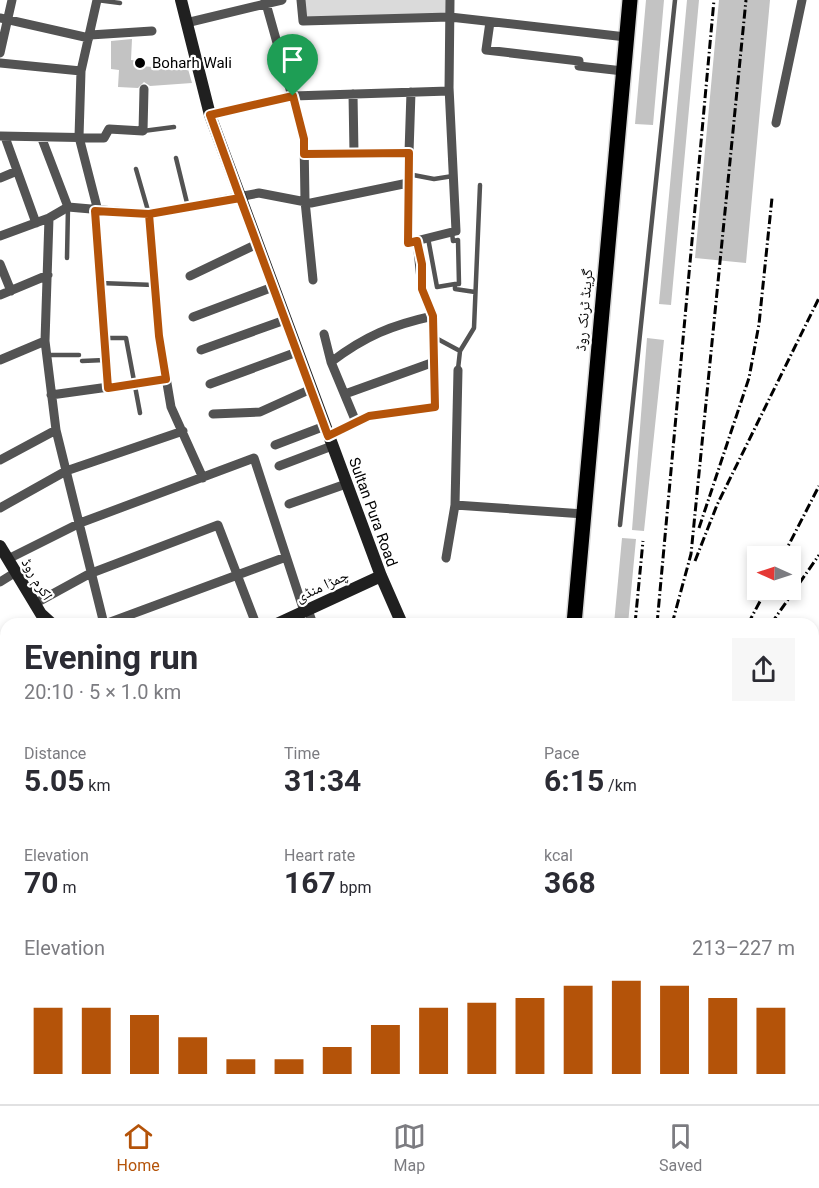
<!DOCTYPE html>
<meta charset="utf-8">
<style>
:root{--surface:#fff;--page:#f7f7f7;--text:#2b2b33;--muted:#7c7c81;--line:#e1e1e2;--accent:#b45309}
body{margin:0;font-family:Roboto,"Noto Naskh Arabic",sans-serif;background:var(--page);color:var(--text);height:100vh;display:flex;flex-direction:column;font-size:22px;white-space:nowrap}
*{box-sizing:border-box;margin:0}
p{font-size:20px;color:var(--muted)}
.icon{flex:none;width:33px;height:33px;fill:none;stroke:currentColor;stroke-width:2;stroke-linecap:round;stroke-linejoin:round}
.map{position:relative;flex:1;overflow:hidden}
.drawer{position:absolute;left:0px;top:618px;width:819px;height:486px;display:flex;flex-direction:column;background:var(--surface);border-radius:18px 18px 0 0;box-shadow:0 3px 9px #0003}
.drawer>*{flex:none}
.needle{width:39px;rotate:273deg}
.fabs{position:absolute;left:747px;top:546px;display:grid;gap:12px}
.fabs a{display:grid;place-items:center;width:54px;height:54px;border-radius:0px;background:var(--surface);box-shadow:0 3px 9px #0003;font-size:30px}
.pin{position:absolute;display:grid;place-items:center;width:51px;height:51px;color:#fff;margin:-62px -26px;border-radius:50% 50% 50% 0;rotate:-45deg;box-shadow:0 0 6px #0007}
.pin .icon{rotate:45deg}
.round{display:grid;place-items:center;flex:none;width:63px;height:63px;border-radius:0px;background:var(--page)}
.overview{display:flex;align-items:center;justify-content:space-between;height:102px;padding:0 24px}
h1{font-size:33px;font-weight:700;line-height:45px}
.stats{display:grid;grid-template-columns:repeat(3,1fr);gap:9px;height:102px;padding:6px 24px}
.stats div{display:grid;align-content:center}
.stats b{font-size:30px;font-weight:700}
.stats small{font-size:16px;font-weight:400}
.stats p{font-size:16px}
.chart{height:168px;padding:12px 24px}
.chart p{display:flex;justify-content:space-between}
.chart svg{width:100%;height:108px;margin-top:6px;stroke:var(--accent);stroke-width:6}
.menu{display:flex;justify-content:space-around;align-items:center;height:84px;border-top:2px solid var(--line);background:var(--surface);font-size:16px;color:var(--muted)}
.menu a{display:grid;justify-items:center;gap:3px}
.menu .active{color:var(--accent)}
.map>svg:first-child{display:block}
.green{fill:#dadada}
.building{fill:#c3c3c3}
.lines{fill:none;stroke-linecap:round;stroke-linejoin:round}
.primary-casing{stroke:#dbdbdb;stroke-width:18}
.path{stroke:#757575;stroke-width:2;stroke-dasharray:1.5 3;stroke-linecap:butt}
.lane{stroke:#535353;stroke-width:4.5}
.street{stroke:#535353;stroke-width:9}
.secondary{stroke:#202020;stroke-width:12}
.primary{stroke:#000;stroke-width:15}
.rail{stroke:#000;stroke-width:3;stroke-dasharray:9 3 1.5 3;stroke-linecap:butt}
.route-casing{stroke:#fff;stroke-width:12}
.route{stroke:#b45309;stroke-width:8}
.poi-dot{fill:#000;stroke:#fff;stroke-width:2}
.labels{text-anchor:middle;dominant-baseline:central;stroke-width:4.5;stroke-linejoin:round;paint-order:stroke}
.poi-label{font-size:15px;fill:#000;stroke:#fff;text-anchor:start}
.street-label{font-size:15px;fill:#000;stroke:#fff}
</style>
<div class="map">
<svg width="819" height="1104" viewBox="0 0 819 1104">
<rect width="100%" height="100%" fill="#fff"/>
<!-- green -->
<path class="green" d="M301,0H450V17L303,21Z"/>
<!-- building -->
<path class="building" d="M646,0H664L653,125L635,124Z
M687,0H699L671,305L659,304Z
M719,0H770L746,263L695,258Z
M132,39L131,60L143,61L142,66L162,68L186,62L192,83L150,86L144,82L138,88L118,87L119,70L111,69V41Z
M647,338L664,340L644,531L632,530Z
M622,538L636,539L628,624H614Z"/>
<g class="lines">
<defs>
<path id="primary" d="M574,624L630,0
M433,1104L442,1098"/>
</defs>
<!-- primary casing -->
<use href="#primary" class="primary-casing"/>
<!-- path -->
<path class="path" d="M813,975L819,980"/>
<!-- lane -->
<path class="lane" d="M97,0L120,3
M143,131L174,127
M176,158L188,207
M136,169L149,214
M408,174L434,179L453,176
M95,211L108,388
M452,233L453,241L458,240L459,284H455
M428,238L437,287L455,284V289L475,292
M67,258L68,207
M100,283L154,285
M434,337L460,351L458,369
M104,338H126L140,413
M460,351L474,328L480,185
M47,355H79
M82,361L105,360
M620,525L675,0
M0,772L6,770
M0,986L6,985"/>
<!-- street -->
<path class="street" d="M97,0L81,71L79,137L98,211
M265,0L304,139L305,201L313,280
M301,0L303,21L450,17L626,37
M0,18L89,38
M490,22L486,50L579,61V66L623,71
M186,23L282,0
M90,35L152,31
M0,53L12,0
M0,63L81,71
M353,94L354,153
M210,115L293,96L449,91L450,0
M776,123L802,0
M0,136L104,138L109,129L143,131L144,89
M5,137L36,223
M42,139L68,207
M304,154L409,153
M0,178L17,171
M408,183V243L456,231L449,87
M149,214L159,336L171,407L203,478
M49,218L68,207L149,214L259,193L311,203L408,183L411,92
M0,236L49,218L45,341L56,430L104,624
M0,264L11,291
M190,276L257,244
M0,295L48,275
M193,317L273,287
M324,334L331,362L356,422
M201,350L285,320
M0,360L45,341
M331,362C365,336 392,325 433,316
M210,384L297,352
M345,394L434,362
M51,395L166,379
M213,414L260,412L311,389
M329,436L369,416L435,407L433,316L422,289L417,241
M275,445L325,426
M0,460L56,430
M279,466L332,446
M289,504L346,484
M455,505L584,514
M0,508L66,471L183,431
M446,558L455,505L458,370
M8,559L80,523L254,458L304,611
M0,582L16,572
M36,603L89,574L218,525L256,624
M308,610L313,624
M105,624L286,557
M0,736L6,733
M0,813L6,811
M0,842L6,839
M0,853L6,867
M0,927L6,924
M0,1028L6,1027
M0,1066L6,1065
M21,1098L22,1104
M50,1098L51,1104
M79,1098V1104
M107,1098L108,1104
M193,1104V1098
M403,1104L407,1098"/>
<!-- secondary -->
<path class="secondary" d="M181,0L210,115L381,576L402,624
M0,546L41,614L52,624
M277,624L381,576
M0,661L6,659
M0,878L6,880
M386,1098L398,1104
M221,1104L223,1098"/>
<!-- primary -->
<use href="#primary" class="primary"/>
<!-- rail -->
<path class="rail" d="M699,528L749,378L759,324L772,198
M783,556L819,486
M695,561L717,505L819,298
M635,624L643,541
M657,624L714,0
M672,624L691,554L746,0
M748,624L766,590
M771,624L819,555
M813,887L819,881
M813,920L819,913
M813,1034L819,1027
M813,1048L819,1042
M813,1070L819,1063
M813,1090L819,1083
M503,1104L507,1098
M611,1104L617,1098
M641,1104L647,1098
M657,1104L664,1098
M692,1104L698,1098
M725,1104L731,1098
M746,1104L751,1098
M760,1104L766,1098
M791,1104L796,1098"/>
</g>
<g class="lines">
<defs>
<path id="route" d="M293,96L210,115L240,198L149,214L95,211L108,388L166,379L159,336L149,214L240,198L328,436L369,416L435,407L433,316L422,289V264L417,241L408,243L409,153L304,154V139L293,96"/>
</defs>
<!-- route casing -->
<use href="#route" class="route-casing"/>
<!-- route -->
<use href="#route" class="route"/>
</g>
<!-- markers -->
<circle class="poi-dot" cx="140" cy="63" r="6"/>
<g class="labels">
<!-- poi labels -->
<g class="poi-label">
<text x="152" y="63">Boharh Wali</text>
</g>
<!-- street labels -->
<g class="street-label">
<text transform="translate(584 310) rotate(-85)">گرینڈ ٹرنک روڈ</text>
<text transform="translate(373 512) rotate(70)">Sultan Pura Road</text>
<text transform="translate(37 579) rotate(59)">اکرم روڈ</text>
<text transform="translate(322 586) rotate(-25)">چمڑا منڈی</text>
</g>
</g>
</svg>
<div class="fabs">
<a><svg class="needle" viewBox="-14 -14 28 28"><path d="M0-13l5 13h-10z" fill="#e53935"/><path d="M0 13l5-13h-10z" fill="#7c7c81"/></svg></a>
</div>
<div class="pin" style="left:293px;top:96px;background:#1e9e55"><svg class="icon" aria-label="arrive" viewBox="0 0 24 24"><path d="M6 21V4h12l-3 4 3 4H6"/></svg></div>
<section class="drawer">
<div class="overview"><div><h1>Evening run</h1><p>20:10 · 5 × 1.0 km</p></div><a class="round"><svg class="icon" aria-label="share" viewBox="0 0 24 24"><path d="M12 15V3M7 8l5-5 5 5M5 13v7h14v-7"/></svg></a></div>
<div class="stats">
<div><p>Distance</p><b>5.05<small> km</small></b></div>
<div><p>Time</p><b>31:34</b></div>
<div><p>Pace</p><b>6:15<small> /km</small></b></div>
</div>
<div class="stats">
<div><p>Elevation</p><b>70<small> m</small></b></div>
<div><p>Heart rate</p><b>167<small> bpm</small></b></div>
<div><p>kcal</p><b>368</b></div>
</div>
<div class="chart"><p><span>Elevation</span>213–227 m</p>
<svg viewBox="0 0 160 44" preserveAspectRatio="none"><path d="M5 44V17M15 44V17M25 44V20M35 44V29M45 44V38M55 44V38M65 44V33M75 44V24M85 44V17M95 44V15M105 44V13M115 44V8M125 44V6M135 44V8M145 44V13M155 44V17"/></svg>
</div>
</section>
</div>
<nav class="menu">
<a class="active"><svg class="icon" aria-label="home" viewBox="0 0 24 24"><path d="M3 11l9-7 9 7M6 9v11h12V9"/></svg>Home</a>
<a><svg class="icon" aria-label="map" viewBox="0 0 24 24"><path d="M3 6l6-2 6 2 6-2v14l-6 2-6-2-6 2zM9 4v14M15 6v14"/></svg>Map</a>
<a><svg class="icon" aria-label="saved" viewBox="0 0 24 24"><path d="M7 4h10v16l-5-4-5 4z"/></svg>Saved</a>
</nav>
